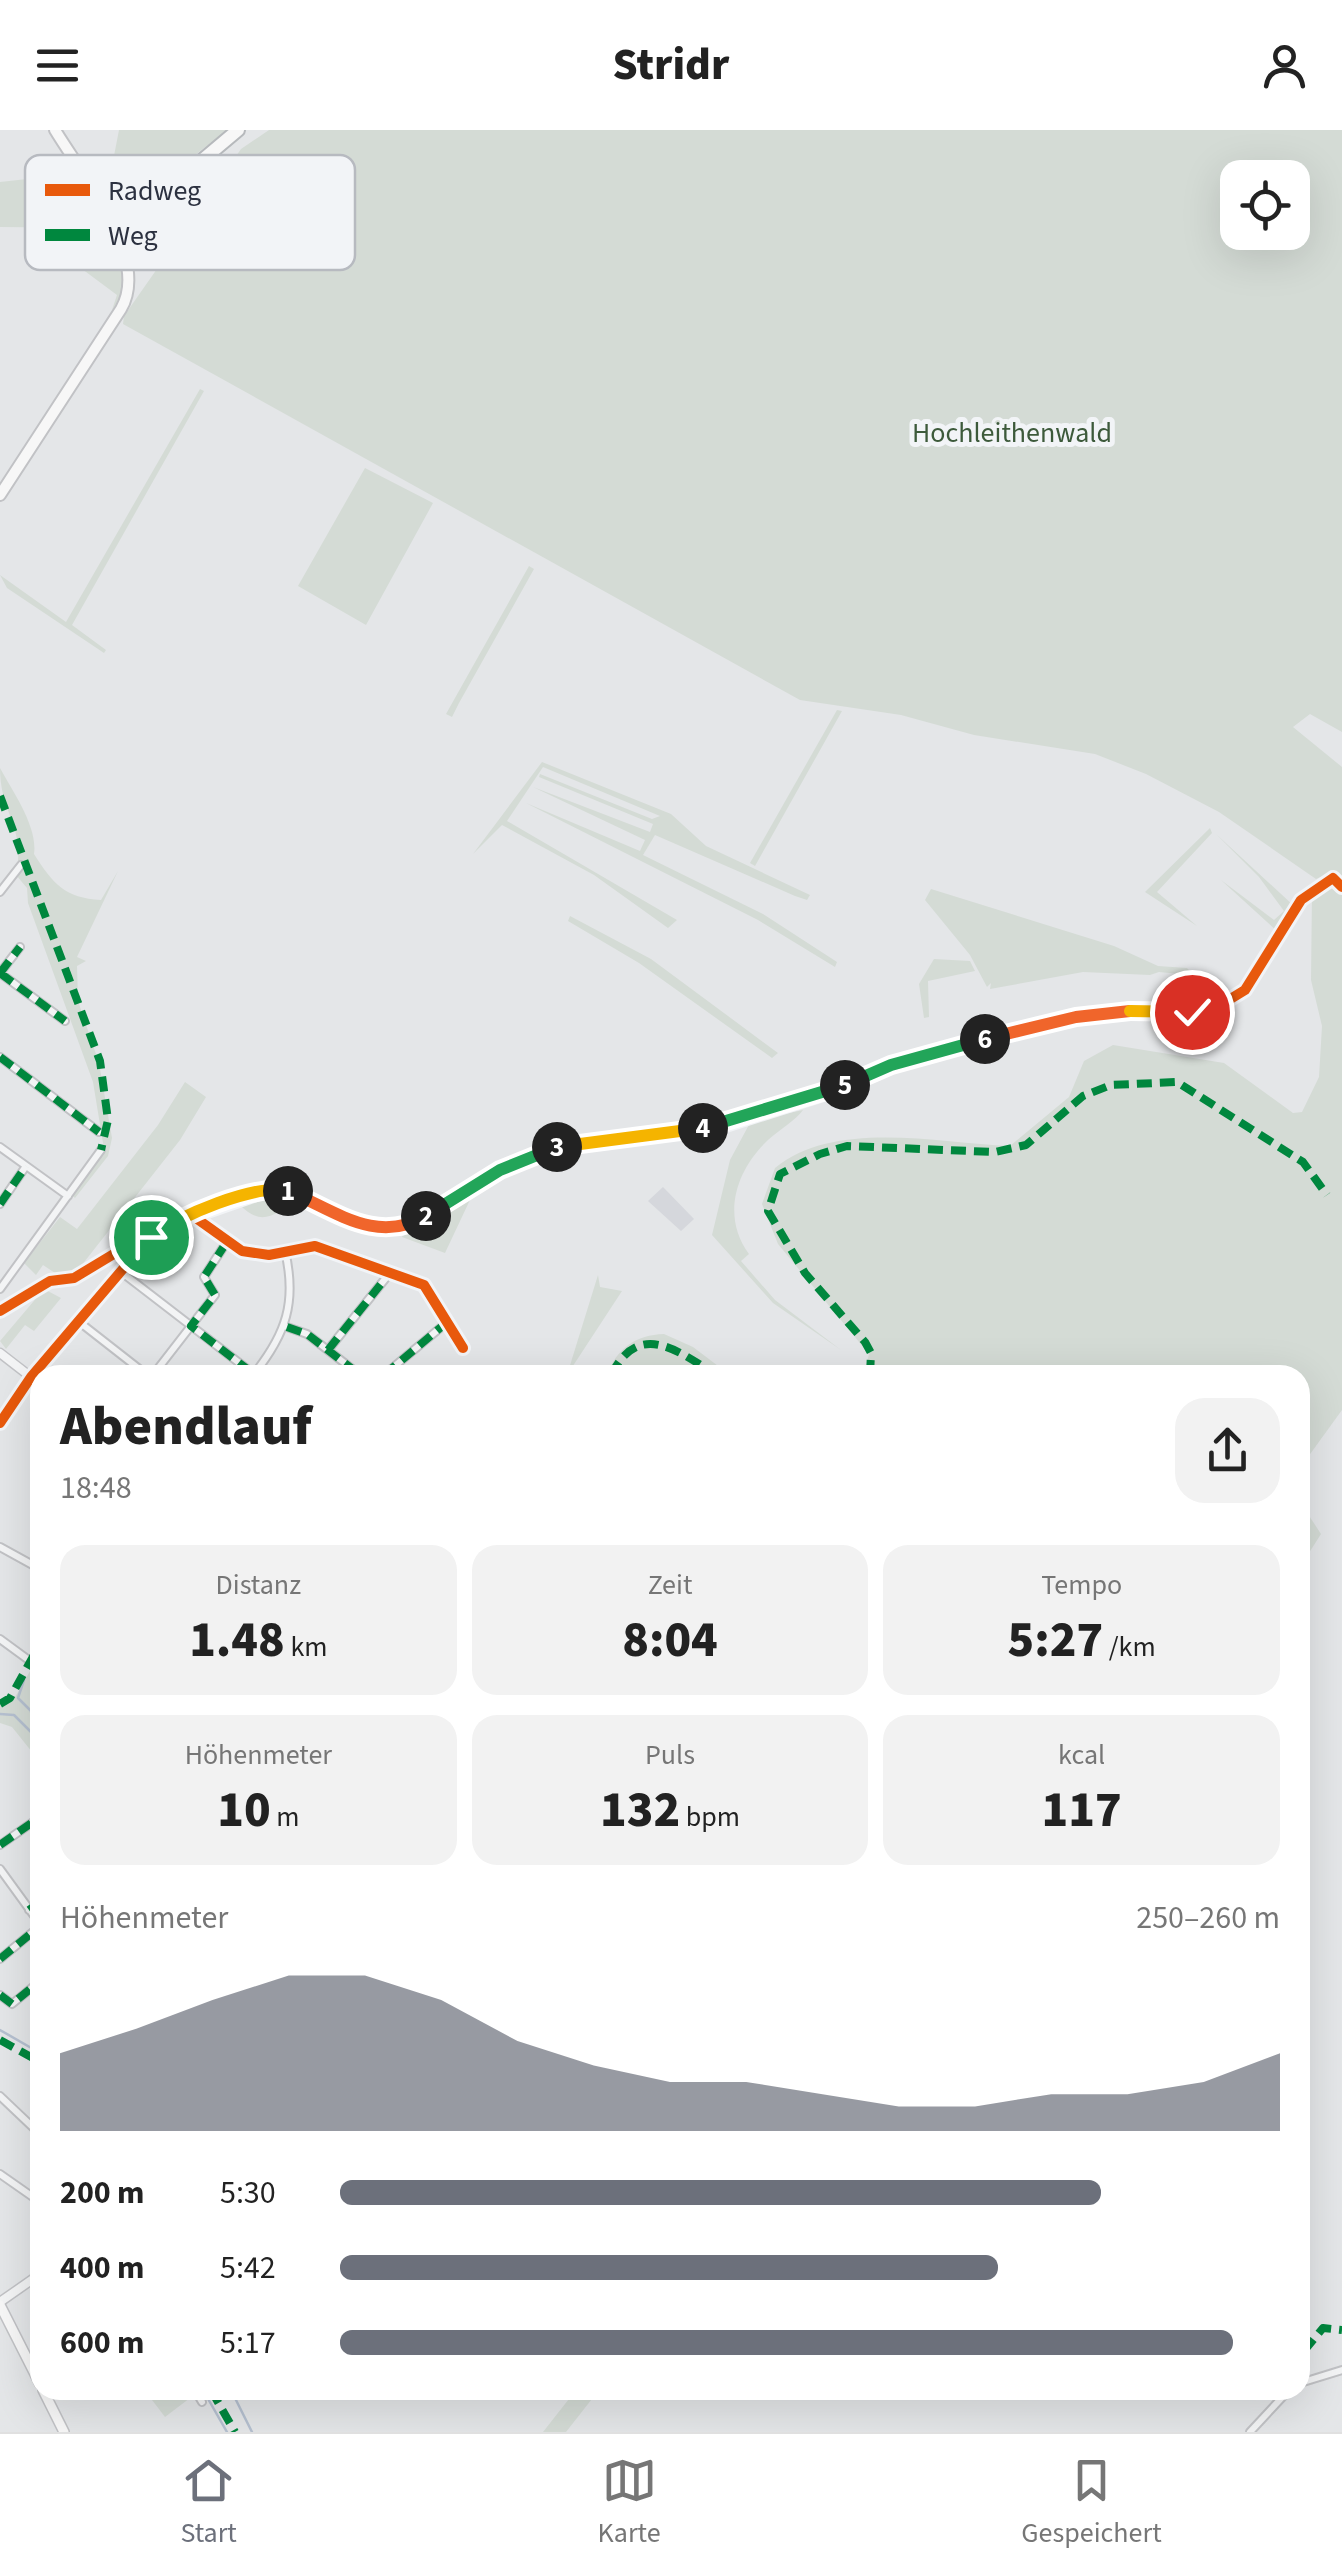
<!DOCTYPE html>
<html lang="de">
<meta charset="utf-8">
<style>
:root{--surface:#fff;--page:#f2f2f2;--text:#222;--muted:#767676;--line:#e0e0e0;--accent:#6c707b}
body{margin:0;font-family:"Source Sans 3",sans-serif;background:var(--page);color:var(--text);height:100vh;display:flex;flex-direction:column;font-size:38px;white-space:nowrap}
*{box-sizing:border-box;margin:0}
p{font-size:32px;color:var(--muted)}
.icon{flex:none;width:55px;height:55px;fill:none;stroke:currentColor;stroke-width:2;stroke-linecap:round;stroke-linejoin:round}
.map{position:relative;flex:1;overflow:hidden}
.details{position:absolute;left:30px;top:1235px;width:1280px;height:1035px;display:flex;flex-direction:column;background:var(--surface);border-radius:30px;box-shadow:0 10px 40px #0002}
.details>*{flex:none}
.buttons{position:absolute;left:1220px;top:30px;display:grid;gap:20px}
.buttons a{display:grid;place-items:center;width:90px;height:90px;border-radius:20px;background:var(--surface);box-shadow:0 10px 40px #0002;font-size:50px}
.pin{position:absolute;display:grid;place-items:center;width:85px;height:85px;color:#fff;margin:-42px;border:5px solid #fff;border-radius:50%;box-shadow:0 2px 10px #0007}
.km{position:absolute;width:50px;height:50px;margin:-25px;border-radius:50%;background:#222;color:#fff;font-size:28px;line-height:50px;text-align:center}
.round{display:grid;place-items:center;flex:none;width:105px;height:105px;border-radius:30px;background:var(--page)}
.headline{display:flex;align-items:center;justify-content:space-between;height:170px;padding:0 30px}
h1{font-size:55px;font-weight:800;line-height:75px}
.figures{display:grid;grid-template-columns:repeat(3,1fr);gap:15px;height:170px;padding:10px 30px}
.figures div{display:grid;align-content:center;border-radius:25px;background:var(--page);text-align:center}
.figures b{font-size:50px;font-weight:800}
.figures small{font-size:28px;font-weight:400}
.figures p{font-size:28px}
.chart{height:280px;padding:20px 30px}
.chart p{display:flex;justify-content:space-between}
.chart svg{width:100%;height:180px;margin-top:10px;fill:var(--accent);opacity:.7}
ul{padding:0 30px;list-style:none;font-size:32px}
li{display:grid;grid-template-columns:160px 120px 1fr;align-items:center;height:75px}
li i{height:25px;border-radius:12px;background:var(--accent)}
header{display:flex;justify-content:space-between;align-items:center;height:130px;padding:0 30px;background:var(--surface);font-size:45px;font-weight:800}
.tabs{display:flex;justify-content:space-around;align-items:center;height:140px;border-top:2px solid var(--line);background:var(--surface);font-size:28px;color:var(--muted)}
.tabs a{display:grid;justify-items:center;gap:5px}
.tabs .on{color:var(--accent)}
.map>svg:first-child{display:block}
.built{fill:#d5d7dc}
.green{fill:#d4dbd5;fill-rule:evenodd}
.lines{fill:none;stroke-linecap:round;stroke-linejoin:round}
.stream{stroke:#b5c0d0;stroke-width:2.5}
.minor-casing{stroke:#c1c2c5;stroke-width:10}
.tertiary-casing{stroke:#c1c2c5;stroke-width:11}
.secondary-casing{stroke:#c1c2c5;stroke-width:12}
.primary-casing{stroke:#c1c2c5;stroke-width:14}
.motorway-casing{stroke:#b6b9bc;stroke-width:16}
.minor{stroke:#f3f4f5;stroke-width:6}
.tertiary{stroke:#f3f4f5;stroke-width:8}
.secondary{stroke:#f7f7f7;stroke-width:9}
.primary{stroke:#f7f7f7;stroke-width:10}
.motorway{stroke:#f7f7f7;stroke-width:12}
.quiet{stroke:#00873e;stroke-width:8;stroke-dasharray:15 8;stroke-linecap:butt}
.cycleway-casing{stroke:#f2f4f7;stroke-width:16}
.cycleway{stroke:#e8590c;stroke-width:10}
.split-1-casing{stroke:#fff;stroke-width:20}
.split-2-casing{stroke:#fff;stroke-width:20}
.split-3-casing{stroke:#fff;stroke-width:20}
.split-4-casing{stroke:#fff;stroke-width:20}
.split-5-casing{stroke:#fff;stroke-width:20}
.split-6-casing{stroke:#fff;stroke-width:20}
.split-7-casing{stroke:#fff;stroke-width:20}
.split-8-casing{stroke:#fff;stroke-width:20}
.split-1{stroke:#f5b400;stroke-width:12}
.split-2{stroke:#f0652b;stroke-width:12}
.split-3{stroke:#22a559;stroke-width:12}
.split-4{stroke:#f5b400;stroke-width:12}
.split-5{stroke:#22a559;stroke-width:12}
.split-6{stroke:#22a559;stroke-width:12}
.split-7{stroke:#f0652b;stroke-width:12}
.split-8{stroke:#f5b400;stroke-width:12}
.labels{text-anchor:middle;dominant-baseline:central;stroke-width:10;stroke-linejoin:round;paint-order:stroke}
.park-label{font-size:28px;fill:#3d5a3b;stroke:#f2f4f7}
.key{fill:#f2f4f7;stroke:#b7bac0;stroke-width:2.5}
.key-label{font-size:28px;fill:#2c3140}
</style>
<header><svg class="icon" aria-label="menu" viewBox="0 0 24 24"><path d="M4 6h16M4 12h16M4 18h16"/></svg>Stridr<svg class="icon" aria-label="person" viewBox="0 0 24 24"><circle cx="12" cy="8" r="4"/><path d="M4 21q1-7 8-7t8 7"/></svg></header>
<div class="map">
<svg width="1342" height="2302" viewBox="0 0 1342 2302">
<rect width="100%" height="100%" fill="#e4e6e8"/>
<!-- built -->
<path class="built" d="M663,1057L694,1089L681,1101L648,1071Z"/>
<!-- green -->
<path class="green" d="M119,0H227L167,47L112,79L82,33L97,36L113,31Z
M269,0H1342V602L1310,584L1293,597L1342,637V1280L1300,1338V1245H864L869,1224L778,1114L762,1074L775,1038C835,989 937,1013 1010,1016L1069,967L1084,931L1113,915L1224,933L1293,983L1302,982L1319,947L1322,896L1311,850L1312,763L1334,752L1330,743L1316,749L1219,682L1146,644L1095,624L974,605L901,585L800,570L123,194L124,186L241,19ZM1238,48H1292V102H1238Z
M72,37L105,98L0,97V52L45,47Z
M74,103H111C126,128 130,156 112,180L117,165L35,104Z
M200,259L204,261L72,495L106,520L104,523L7,458L0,445L66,492Z
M365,338L433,373L366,495L298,456Z
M529,436L534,439L459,573L452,587L446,584Z
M837,580L842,581L755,736L750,733Z
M542,632L671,684L706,716L810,765L807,770L795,766L655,705L643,725L763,784L837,832L835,837L758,790L526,673L640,721L645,710L533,657L650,702L653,694L539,647L540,644L652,689L660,686L543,637L507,691L677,790L668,798L594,745L502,695L473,724Z
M0,638C13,662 38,697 34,724C53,754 65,768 101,770L118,741L77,827L86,831L77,836L78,871L99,933L112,1008L108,1026L75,1068L72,1065L104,1019L93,952L28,773L27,758L16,745C26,695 0,685 0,638Z
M1210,698L1212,703L1157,762L1197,796L1145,762Z
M1216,704L1294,776L1279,803L1221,750L1274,790L1284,781L1259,747Z
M931,759L1114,816L1158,836L1187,838L1221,874L1194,879L1180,844L1159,842L1150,845L1083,842L990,859L991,853L987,857L970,825L925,770Z
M570,786L651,829L778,923L772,928L639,833L568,791Z
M934,829L970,831L975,841L928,851L929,887L924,888L919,854Z
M185,952L206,967L180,1010L74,1145L61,1147L43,1135L36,1145L24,1133L60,1087L77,1099L158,995Z
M803,980C796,990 779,1000 768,1010C736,1040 721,1086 749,1124L741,1131L775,1170L841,1220L773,1173L712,1105L730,1030L751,991Z
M477,1055L445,1123L402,1107L405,1098Z
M274,1061L374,1100L373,1103C352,1094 326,1079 303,1077C273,1075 267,1104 237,1072Z
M598,1145L600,1157L622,1161L567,1245Z
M44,1159L61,1168L34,1201L25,1195L6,1219L0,1211Z
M664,1204L693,1217L730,1245H607C617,1218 636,1205 664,1204Z
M1300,1372L1321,1404L1300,1437Z
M33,1536L40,1540V1623L32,1622L12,1597L0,1593V1570L14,1569Z
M157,2260H190L194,2265L165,2287L149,2266Z
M576,2260H599L566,2302H543Z"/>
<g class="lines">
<!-- stream -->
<path class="stream" d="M24,1550L18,1568L35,1585
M31,1582L40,1588
M0,1584L14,1585L40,1611
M0,1900L40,1923
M203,2260L227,2302
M231,2260L252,2302"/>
<defs>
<path id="minor" d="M0,762L21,735
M0,843L65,891
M0,843L20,817
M0,927L99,1002
M0,1017L68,1066
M0,1074L26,1036
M193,1086L242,1121L269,1125L315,1116L424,1155L463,1218
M120,1141L255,1245
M0,1159L101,1020
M0,1181L50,1151L76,1146
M78,1191L147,1245
M287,1197L307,1204L360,1245
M328,1220L389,1144
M254,1244C286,1204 297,1172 285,1121
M153,1245L215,1165L204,1147L226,1113
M384,1245L446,1193
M0,1293L31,1247L145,1113L193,1086L273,1058L375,1098H401L500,1040L560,1015L722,996L826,963L902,931L1056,891L1118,881L1214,879L1245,860L1301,770L1333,748
M0,1417L40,1439
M0,1509L30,1531
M0,1715L40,1687
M0,1739L40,1794
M29,1780L40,1772
M0,1829L40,1796
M0,1865L12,1874L40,1851
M0,1966L40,2004
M0,2044L40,2072
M1300,2253L1342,2240
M195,2260L202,2272
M1250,2302L1289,2260"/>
<path id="tertiary" d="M0,1223L40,1254
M0,2172L40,2144"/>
<path id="secondary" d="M0,2175L40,2254
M43,2260L64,2302"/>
<path id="primary" d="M0,365L121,179C151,128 82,45 55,0"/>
<path id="motorway" d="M107,89L175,53L238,0
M120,112L121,93"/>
</defs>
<!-- minor casing -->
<use href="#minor" class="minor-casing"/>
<!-- tertiary casing -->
<use href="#tertiary" class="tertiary-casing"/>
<!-- secondary casing -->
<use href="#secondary" class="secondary-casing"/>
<!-- primary casing -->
<use href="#primary" class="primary-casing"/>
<!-- motorway casing -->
<use href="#motorway" class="motorway-casing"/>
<!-- minor -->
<use href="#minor" class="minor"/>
<!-- tertiary -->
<use href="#tertiary" class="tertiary"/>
<!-- secondary -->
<use href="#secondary" class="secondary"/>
<!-- primary -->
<use href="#primary" class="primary"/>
<!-- motorway -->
<use href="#motorway" class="motorway"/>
<!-- quiet -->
<path class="quiet" d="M0,666L100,931L108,990L101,1020
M0,843L65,891
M0,843L20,817
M0,927L99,1002
M0,1074L26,1036
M226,1113L204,1147L215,1165L191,1196L255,1245
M287,1197L307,1204L360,1245
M328,1220L389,1144
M384,1245L446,1193
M611,1245C639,1190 677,1220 716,1245
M870,1245L871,1223L865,1212L805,1143L768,1081L780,1044L820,1024L847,1016L995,1022L1026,1015L1083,966L1111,955L1177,952L1303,1032L1327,1065
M0,1574L10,1568L40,1514
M0,1715L40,1687
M29,1780L40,1772
M0,1829L40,1796
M0,1865L12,1874L40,1851
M0,1910L40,1932
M1304,2221L1323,2198L1342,2200
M211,2260L235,2302"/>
<defs>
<path id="cycleway" d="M193,1086L242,1121L269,1125L315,1116L424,1155L463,1218
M0,1181L50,1151L74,1148L127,1116L136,1118
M0,1293L31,1247L145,1113L193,1086L273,1058L375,1098H401L500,1040L560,1015L722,996L826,963L902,931L1056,891L1118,881L1214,879L1245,860L1301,770L1333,748L1342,757"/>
</defs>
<!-- cycleway casing -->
<use href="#cycleway" class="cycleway-casing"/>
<!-- cycleway -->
<use href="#cycleway" class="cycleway"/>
</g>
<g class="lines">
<defs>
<path id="split-1" d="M151,1107C177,1086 257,1053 288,1061"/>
<path id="split-2" d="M288,1061C336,1081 376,1115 426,1086"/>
<path id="split-3" d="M426,1086L500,1040L557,1017"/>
<path id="split-4" d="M557,1017L703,998"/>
<path id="split-5" d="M703,998L845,955"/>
<path id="split-6" d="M845,955L891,935L985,909"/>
<path id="split-7" d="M985,909L1076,887L1130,881"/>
<path id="split-8" d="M1130,881L1192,882"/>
</defs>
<!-- split-1 casing -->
<use href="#split-1" class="split-1-casing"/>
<!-- split-2 casing -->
<use href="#split-2" class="split-2-casing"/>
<!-- split-3 casing -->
<use href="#split-3" class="split-3-casing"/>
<!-- split-4 casing -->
<use href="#split-4" class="split-4-casing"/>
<!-- split-5 casing -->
<use href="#split-5" class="split-5-casing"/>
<!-- split-6 casing -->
<use href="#split-6" class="split-6-casing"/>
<!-- split-7 casing -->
<use href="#split-7" class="split-7-casing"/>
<!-- split-8 casing -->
<use href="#split-8" class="split-8-casing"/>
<!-- split-1 -->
<use href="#split-1" class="split-1"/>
<!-- split-2 -->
<use href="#split-2" class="split-2"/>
<!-- split-3 -->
<use href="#split-3" class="split-3"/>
<!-- split-4 -->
<use href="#split-4" class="split-4"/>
<!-- split-5 -->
<use href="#split-5" class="split-5"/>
<!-- split-6 -->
<use href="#split-6" class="split-6"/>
<!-- split-7 -->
<use href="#split-7" class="split-7"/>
<!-- split-8 -->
<use href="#split-8" class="split-8"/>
</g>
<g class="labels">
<!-- park labels -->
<g class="park-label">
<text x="1012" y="303">Hochleithenwald</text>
</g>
</g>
<!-- legend -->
<rect x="25" y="25" width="330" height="115" rx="15" class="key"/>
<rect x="45" y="54" width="45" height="12" fill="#e8590c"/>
<rect x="45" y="99" width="45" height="12" fill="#00873e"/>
<g class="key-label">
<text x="108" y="70">Radweg</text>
<text x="108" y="115">Weg</text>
</g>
</svg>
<div class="buttons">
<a><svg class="icon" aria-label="locate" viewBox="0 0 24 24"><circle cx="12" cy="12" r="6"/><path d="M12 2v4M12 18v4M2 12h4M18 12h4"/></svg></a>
</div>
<div class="pin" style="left:151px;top:1107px;background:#1e9e55"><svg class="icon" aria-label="arrive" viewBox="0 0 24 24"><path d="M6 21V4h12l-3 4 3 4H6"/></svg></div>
<div class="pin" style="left:1192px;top:882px;background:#d93025"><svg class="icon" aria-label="check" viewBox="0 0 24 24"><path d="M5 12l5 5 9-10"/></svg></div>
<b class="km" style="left:288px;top:1061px">1</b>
<b class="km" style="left:426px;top:1086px">2</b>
<b class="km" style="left:557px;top:1017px">3</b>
<b class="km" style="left:703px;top:998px">4</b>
<b class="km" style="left:845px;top:955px">5</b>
<b class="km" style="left:985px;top:909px">6</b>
<section class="details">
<div class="headline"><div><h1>Abendlauf</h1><p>18:48</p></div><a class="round"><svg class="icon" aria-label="share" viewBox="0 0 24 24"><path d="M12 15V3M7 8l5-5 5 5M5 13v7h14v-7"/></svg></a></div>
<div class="figures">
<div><p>Distanz</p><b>1.48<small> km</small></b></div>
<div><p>Zeit</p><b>8:04</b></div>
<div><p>Tempo</p><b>5:27<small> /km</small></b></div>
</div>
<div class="figures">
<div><p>Höhenmeter</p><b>10<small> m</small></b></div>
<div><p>Puls</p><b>132<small> bpm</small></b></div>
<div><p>kcal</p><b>117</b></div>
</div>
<div class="chart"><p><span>Höhenmeter</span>250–260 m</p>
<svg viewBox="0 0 160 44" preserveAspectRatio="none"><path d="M0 44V25L10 19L20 12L30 6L40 6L50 12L60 22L70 28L80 32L90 32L100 35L110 38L120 38L130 35L140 35L150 32L160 25V44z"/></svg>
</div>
<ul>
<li><b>200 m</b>5:30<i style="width:81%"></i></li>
<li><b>400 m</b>5:42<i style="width:70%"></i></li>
<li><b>600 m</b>5:17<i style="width:95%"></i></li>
</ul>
</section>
</div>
<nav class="tabs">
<a class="on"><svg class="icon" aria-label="home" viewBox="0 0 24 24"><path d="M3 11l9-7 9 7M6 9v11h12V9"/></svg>Start</a>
<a><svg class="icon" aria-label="map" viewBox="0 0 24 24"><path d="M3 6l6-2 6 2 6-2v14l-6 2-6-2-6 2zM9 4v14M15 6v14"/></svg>Karte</a>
<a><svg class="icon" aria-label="saved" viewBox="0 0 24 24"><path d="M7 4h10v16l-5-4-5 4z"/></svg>Gespeichert</a>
</nav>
